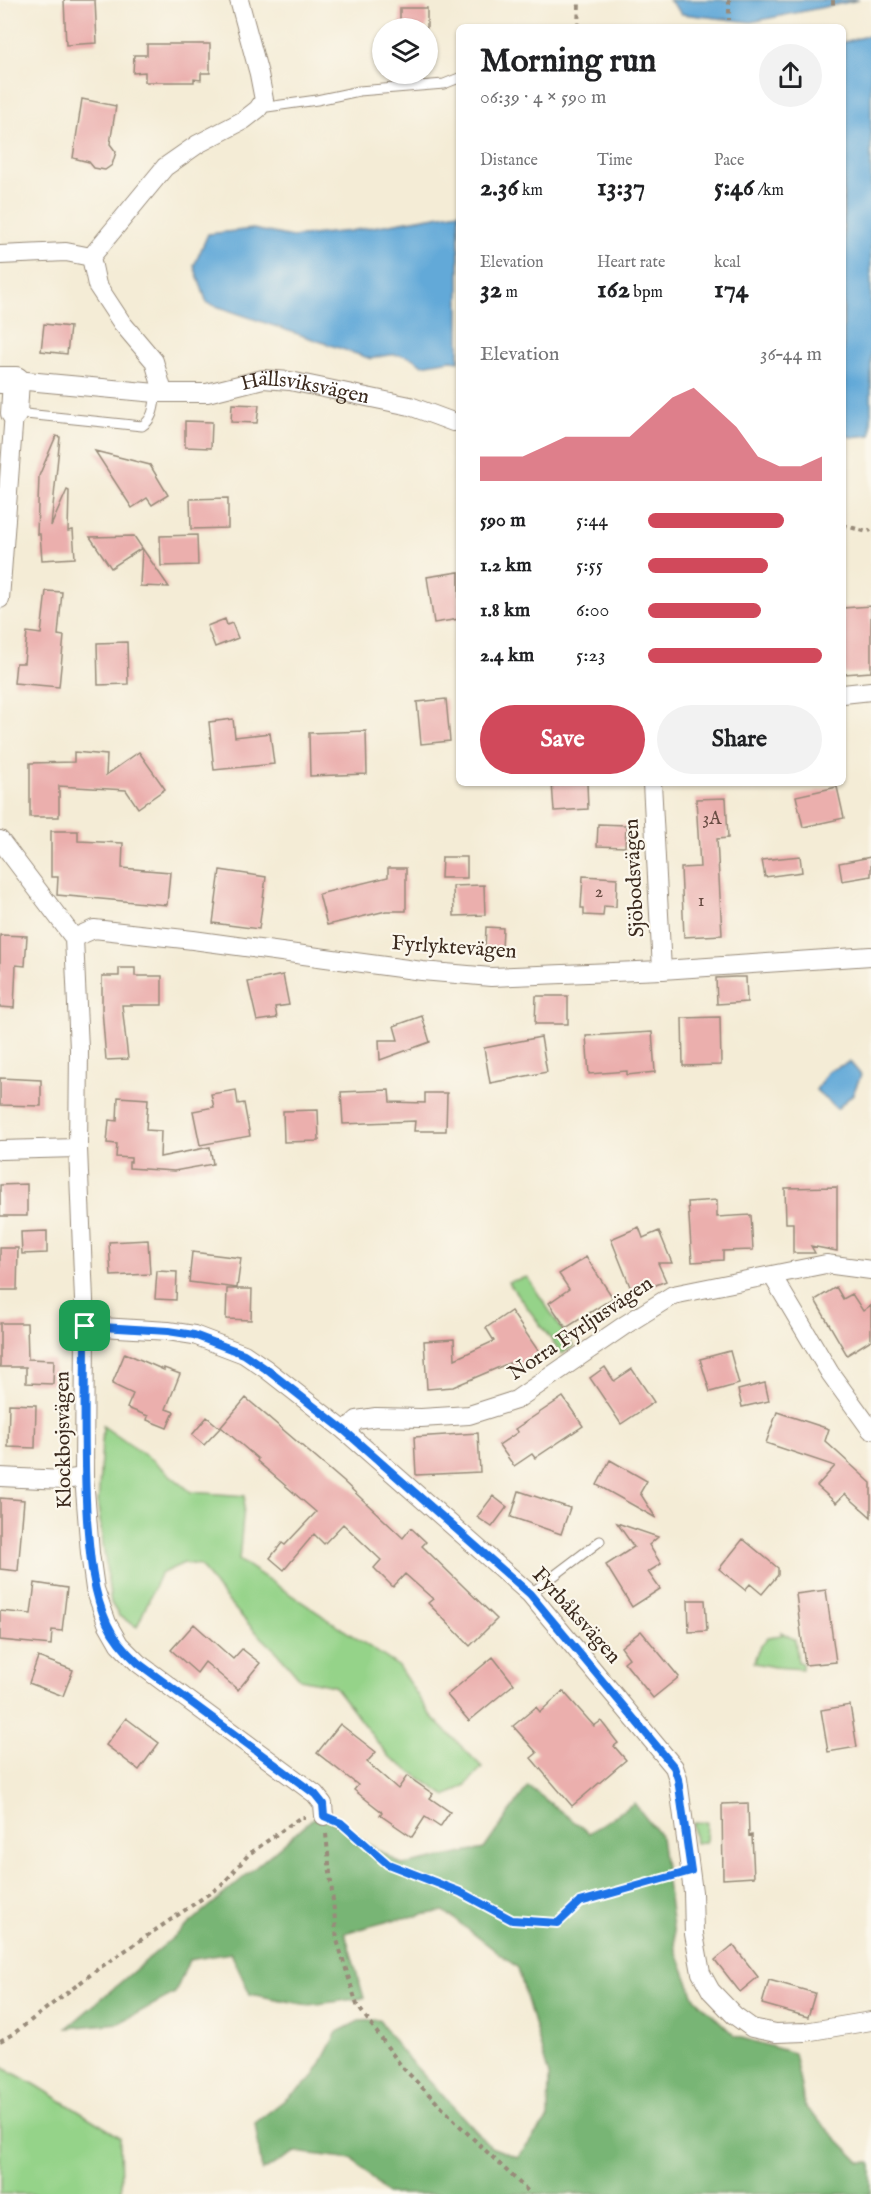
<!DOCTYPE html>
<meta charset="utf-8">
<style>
:root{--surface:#fff;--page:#f2f2f2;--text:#202124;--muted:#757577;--accent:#d1495b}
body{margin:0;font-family:"IM FELL English",serif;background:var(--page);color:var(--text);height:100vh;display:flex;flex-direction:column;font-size:22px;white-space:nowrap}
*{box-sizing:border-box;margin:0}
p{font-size:20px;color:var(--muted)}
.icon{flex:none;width:33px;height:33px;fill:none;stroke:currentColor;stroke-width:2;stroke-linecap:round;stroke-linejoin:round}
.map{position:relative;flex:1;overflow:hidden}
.details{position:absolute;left:456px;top:24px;width:390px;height:762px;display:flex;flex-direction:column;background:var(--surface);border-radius:9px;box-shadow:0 2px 4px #0004}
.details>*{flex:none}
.controls{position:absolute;left:372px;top:18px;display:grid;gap:12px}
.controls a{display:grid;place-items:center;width:66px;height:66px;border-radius:50%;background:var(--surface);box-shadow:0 2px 4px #0004;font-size:30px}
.pin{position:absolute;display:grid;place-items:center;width:51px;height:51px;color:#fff;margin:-26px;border-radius:12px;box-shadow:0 3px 9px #0006}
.round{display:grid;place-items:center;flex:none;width:63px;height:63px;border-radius:32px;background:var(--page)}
.overview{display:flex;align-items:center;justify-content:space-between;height:102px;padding:0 24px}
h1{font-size:33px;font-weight:700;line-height:45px}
.stats{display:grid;grid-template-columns:repeat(3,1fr);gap:9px;height:102px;padding:6px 24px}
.stats div{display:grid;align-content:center}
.stats b{font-size:26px;font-weight:700}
.stats small{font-size:16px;font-weight:400}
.stats p{font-size:16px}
.chart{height:168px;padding:12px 24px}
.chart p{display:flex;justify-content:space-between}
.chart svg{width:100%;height:108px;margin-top:6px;fill:var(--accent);opacity:.7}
.primary-button{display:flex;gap:12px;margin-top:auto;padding:12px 24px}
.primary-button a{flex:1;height:69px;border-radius:36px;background:var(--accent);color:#fff;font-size:24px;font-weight:700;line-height:69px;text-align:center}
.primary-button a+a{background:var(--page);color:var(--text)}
ul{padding:0 24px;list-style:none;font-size:20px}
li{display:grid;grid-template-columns:96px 72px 1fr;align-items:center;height:45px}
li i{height:15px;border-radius:8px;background:var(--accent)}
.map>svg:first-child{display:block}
.green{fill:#95d389;stroke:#687e54;stroke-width:1.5}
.forest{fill:#78b575;stroke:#5a704a;stroke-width:1.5}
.water{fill:#62a9d8;stroke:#4e6a7b;stroke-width:1.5}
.building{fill:#ebafad}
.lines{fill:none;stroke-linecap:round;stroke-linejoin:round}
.lane-casing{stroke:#988b7a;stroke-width:11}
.street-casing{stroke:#988b7a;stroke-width:20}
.secondary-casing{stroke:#988b7a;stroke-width:28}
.path{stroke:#988b7a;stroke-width:4;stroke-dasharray:4.5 4.5;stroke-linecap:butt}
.lane{stroke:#fff;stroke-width:9}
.street{stroke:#fff;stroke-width:18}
.secondary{stroke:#fff;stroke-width:26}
.route-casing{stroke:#fff;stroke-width:12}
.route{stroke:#1a73e8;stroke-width:8}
.labels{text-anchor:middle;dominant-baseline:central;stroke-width:4.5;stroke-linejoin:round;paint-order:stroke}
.number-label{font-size:18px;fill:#674b42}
.street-label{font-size:21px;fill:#3b2a1e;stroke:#fbf7ec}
</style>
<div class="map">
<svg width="871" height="2194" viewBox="0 0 871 2194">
<rect width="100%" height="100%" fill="#fbf7ec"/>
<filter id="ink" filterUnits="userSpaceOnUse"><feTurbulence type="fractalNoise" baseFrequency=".0167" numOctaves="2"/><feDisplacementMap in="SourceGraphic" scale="12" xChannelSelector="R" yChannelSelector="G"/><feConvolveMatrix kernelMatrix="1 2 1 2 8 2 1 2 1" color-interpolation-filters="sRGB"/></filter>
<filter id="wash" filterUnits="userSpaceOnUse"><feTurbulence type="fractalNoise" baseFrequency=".008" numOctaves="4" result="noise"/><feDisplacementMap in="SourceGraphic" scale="24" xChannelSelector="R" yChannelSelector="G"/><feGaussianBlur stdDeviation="1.35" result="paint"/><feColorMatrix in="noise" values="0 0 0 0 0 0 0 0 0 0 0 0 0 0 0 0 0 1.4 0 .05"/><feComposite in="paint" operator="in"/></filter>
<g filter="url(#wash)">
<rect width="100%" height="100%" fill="#f4ecd6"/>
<!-- green -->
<path class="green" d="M527,1277L573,1346L562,1354L508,1282Z
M103,1426L152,1460L191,1492L245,1496L239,1560L398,1666L431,1716L482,1767L465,1786L446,1796L388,1756L334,1686L300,1679L278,1653L252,1628L218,1590L200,1565L184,1563L160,1574L137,1627L119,1616L111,1603L98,1506Z
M781,1632L795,1640L798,1662L802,1663V1669L774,1667L754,1663C755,1653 762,1644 768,1637L782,1635Z
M707,1822L706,1842L695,1843L693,1823Z
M0,2066L36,2085L120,2137L121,2194H0Z"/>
<!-- forest -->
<path class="forest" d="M528,1786L589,1833L634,1803L661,1837L676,1950L694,1997L735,2036L794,2053L805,2107L860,2162H871V2194H387L353,2159L295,2152L262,2171L255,2123L313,2078L337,2032L359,2021L379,2020L401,2051L491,2147L517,2157L548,2119L549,2076L518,1968L444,1911L393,1920L345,1933L364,1998L308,2005L250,1994L231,1953L189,1960L175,1993L119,2023L67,2028L318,1814L403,1865L484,1849Z"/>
<!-- water -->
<path class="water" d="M669,0H859L751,22L682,14Z
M871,35V435L852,437L843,435V42Z
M459,212V361L451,360L422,365C408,351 388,354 371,359L207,303L194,266L208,234L253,229L292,237L350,231Z
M850,1062L861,1075L853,1094L837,1109L816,1090L828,1071Z"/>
<g id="blocks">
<!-- building -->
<path class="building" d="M64,0H95L97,43L66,45Z
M400,8H427V28H400Z
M147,44H210V73H201V80L194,79V82H145V72L133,73L134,55H147Z
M82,99L116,106L110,144L116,152L112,165L105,170L94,168L89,162L73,158Z
M44,324L70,327L67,354L41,351Z
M232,404L259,405L257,423L231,422Z
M185,421L212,422L211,448L185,447Z
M56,436L60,437L51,526L67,490L69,491L68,531L73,530L75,558L42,560L40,534H37L39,476Z
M95,451L150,465L168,495L152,505L147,498L132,508Z
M228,498V528L191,529L190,499Z
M197,535L198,565L161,566L160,536Z
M134,536L142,548L111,568L90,537Z
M142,548L169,587L140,586Z
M459,572V619L434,623L427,577Z
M46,591L62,592L58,635L64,636L59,687L14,683L16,663H24L27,632L41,634Z
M871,606V672L844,674L843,608Z
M225,619L227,625L232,623L238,638L215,647L207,626Z
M127,642L128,684L98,685L97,643Z
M446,699L450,741L421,744L417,702Z
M233,719L235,737L270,733L274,764L214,770L209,722Z
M366,731L367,774L310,776L309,733Z
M74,752L107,755L106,775L139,752L165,789L138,808L126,790L59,786V817H30V763L74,762Z
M552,783H587L588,809L554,811Z
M837,787L844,818L803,827L796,796Z
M726,798L728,838L717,839L722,935L684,937L681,868L700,867L696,799Z
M598,824L626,825L625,847L597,846Z
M51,831H78V841L123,843L122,868L170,872L167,905L57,895L58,877H51Z
M800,856L802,872L765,877L762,860Z
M442,857H467V878H441Z
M871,857V876L842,881L839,863Z
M388,868H406V911H386L327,925L319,894L388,877Z
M220,870L266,877L259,929L213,923Z
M583,876L617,878L616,907L604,906L603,916L584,915V908H581Z
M484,885L485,915L454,916L453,886Z
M486,927L503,928L502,949H485Z
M0,935L27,936L25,966L16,965L14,1008L0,1007Z
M119,968H135V976H162V1005H122L128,1059L106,1060L102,1009V976H119Z
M283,975L289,1005L275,1007L277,1018L257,1021L248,982Z
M735,977H746L747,1002L717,1004L716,978Z
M536,996H568V1024H535Z
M422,1016L430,1042L380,1060L379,1040H398L394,1026Z
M720,1017L721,1065L683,1066L682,1018Z
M652,1032L655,1072L627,1075V1071L589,1074L586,1036Z
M541,1037L547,1072L490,1083L484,1048Z
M0,1078L41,1080V1106L0,1105Z
M236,1090L238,1104L244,1103L250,1136L200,1145L193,1111L214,1107L211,1094Z
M389,1090L390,1102L425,1103V1093H447L446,1131H414L415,1121L343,1124L341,1092Z
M118,1097L148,1099L146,1130L161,1131L160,1157L210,1147L213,1164L174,1171L129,1168V1162H131V1158L116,1157L117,1144L107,1143L109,1120L117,1121Z
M318,1110L319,1141L284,1142L283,1111Z
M27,1184V1216H0V1185Z
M837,1187V1251L811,1246L815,1253H793V1223H786L785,1188Z
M717,1200V1217L751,1215L753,1250L723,1251V1260L692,1262L688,1202Z
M639,1227L643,1238L659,1231L672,1263H658L666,1281L633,1294L611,1239Z
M47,1231V1253L22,1254L21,1232Z
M148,1240L150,1274L111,1276L109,1242Z
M0,1248H18L17,1290H0Z
M192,1252L241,1258L237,1288L189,1282Z
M586,1257L613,1298L566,1328L549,1303L569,1289L559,1274Z
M157,1271L177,1272L176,1300L155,1299Z
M836,1287L843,1299L852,1294L863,1311L871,1305V1340L847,1355L815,1300Z
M227,1289H252L251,1320L226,1319Z
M511,1311L539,1352L514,1369L509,1363L453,1387L427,1389L424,1341L454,1339L455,1359L494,1341L486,1328Z
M0,1323H27L28,1359L54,1360L53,1384L26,1383V1367H0Z
M730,1351L739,1384L710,1392L700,1359Z
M125,1353L164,1370V1368L180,1374L166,1409L174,1412L167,1428L147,1420L148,1416L127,1408L133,1394L112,1384Z
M605,1367L614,1381L632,1369L654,1402L621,1424L590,1378Z
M765,1383L769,1401L742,1407L738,1390Z
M563,1397L583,1426L535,1458L532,1454L514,1466L499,1445L518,1432L515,1429Z
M246,1398L344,1482L403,1538L411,1528L426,1542L422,1546L497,1619L470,1646L428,1603L433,1599L405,1574L393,1587L374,1568L381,1560L343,1524L324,1544L314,1534L284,1570L270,1558L282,1543L285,1545L316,1512L257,1461L258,1459L221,1427Z
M9,1404L36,1405L35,1448L8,1447Z
M777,1412L829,1429L825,1441L871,1483V1517L845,1494L836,1503L817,1486L835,1466L766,1443Z
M207,1417L220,1428L204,1445L192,1435Z
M478,1433L480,1472L416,1475L414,1437Z
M610,1460L647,1481L640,1493L656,1518L597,1485Z
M519,1491L570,1508L561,1534L511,1517Z
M493,1496L507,1507L492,1527L477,1517Z
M0,1498L24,1500L18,1571L0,1569Z
M617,1523L658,1537L649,1545L661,1564L648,1572L660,1589L632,1607L606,1565L634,1547Z
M743,1539L778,1568V1575L762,1594L750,1584L745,1590L719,1569Z
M35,1583L67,1588L62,1631L52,1630L51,1645L0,1640V1611L31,1614Z
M826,1590L836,1662L805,1665L796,1594Z
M688,1600H705L707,1631L689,1632Z
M194,1624L233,1659L242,1649L260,1663L238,1690L205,1662L197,1673L171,1650Z
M641,1631L679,1677L653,1698L624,1662L629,1658L621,1647Z
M38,1657L73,1670L63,1696L29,1683Z
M493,1657L514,1684L469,1721L447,1695Z
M563,1691L594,1726L601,1721L618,1743L614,1746L626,1760L572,1806L531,1758L537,1753L513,1726L536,1707L540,1712Z
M850,1705L857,1747L828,1752L821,1710Z
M126,1718L159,1743L139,1770L106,1745Z
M340,1724L376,1752L367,1762L398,1789L407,1776L433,1794L430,1798L450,1812L440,1827L425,1817L412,1837L380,1815L382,1812L354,1790L358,1785L317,1753Z
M748,1803L749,1836L752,1835L754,1877L723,1879L722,1804Z
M733,1945L758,1977L740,1992L715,1960Z
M769,1980L815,1993L808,2017L762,2004Z"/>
</g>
</g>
<g filter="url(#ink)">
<use href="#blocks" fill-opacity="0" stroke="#988b7a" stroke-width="1.5"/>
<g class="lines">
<defs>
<path id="lane" d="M260,108L317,100L359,91L444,84L459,78
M16,413L142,426C154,419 154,405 156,393
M530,1594L600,1541"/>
<g id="street">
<path d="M0,255L66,252L91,257"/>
<path id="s1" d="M16,380L156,393H207L263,379L290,381L410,406L453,422"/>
<path d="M163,392L154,361L122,323L97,285L91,257L165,167L198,144L244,120L258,109L264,100L259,74L239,0"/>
<path d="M0,599L14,413"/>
<path d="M843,694L871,691"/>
<path d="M652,783L662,970"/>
<path d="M0,840L74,938L79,1049L78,1148L85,1326L84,1477L90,1553L95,1589L107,1623L119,1644L138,1663L315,1794L323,1804L324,1816"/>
<path d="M74,938L94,929L193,940L422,971L491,977L662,970L871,956"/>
<path d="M0,1150L78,1148"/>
<path d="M773,1277L830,1373L871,1430"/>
<path d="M85,1326L168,1331L194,1335L244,1354L266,1369L345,1431L530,1594L674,1767L678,1779L693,1892L694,1934L701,1973L711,1991L734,2015L752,2028L776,2033L805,2032L871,2021"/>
<path d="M345,1431L357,1420L376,1417L421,1418L469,1415L516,1400L625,1325L673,1295L826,1264L871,1270"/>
<path d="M0,1477L63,1480L84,1477"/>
</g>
<path id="secondary" d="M0,380H16L14,413"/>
</defs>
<!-- lane casing -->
<use href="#lane" class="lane-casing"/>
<!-- street casing -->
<use href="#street" class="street-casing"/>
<!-- secondary casing -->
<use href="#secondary" class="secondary-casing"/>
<!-- path -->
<path class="path" d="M729,0V20
M833,0V6
M578,27L579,0
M843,525L867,532L871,530
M341,1823L388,1864L460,1892L511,1920L558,1923L580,1902L672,1877
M326,1834L337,1940L357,2005L402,2067L461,2127L531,2194
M0,2041L13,2034L98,1969L222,1885L249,1854L301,1817H305"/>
<!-- lane -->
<use href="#lane" class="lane"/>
<!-- street -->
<use href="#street" class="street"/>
<!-- secondary -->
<use href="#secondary" class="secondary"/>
</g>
</g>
<g class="lines" filter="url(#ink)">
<defs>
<path id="route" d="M85,1326L168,1331L194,1335L244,1354L266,1369L345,1431L530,1594L674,1767L678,1779L691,1871L580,1902L558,1923L512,1920L460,1892L388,1864L341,1823L324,1816L323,1804L315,1794L138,1663C125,1651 114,1639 107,1623C92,1591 90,1555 87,1520C83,1455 85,1391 85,1326Z"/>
</defs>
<!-- route casing -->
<use href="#route" class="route-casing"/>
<!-- route -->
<use href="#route" class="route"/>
</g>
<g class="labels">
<!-- number labels -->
<g class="number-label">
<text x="712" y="819">3A</text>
<text x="599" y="892">2</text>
<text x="701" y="901">1</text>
</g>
<!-- street labels -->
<g class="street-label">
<text stroke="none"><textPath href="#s1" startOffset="292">Hällsviksvägen</textPath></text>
<text transform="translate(635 878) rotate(-93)">Sjöbodsvägen</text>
<text transform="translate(454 948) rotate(4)">Fyrlyktevägen</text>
<text transform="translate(581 1329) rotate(-34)">Norra Fyrljusvägen</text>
<text transform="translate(64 1440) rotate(-91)">Klockbojsvägen</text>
<text transform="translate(576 1616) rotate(48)">Fyrbåksvägen</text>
</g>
</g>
</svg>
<div class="controls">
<a><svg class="icon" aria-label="layers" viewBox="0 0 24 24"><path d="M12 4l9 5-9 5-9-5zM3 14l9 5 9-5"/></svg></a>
</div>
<div class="pin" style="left:85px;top:1326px;background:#1e9e55"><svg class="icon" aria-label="arrive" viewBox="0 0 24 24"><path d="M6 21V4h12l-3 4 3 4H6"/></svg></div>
<section class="details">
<div class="overview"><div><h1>Morning run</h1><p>06:39 · 4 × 590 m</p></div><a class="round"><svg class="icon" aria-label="share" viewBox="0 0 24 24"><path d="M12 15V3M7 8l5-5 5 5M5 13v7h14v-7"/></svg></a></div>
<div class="stats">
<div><p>Distance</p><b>2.36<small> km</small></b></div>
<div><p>Time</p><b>13:37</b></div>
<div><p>Pace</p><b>5:46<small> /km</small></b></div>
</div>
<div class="stats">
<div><p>Elevation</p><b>32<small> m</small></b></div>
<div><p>Heart rate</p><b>162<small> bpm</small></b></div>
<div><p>kcal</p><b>174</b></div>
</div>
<div class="chart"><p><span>Elevation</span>36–44 m</p>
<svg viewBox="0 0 160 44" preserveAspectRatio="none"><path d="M0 44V34L10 34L20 34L30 30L40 26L50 26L60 26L70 26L80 18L90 10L100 6L110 14L120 22L130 34L140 38L150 38L160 34V44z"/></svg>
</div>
<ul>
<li><b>590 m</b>5:44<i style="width:78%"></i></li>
<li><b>1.2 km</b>5:55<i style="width:69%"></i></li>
<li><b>1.8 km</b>6:00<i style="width:65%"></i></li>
<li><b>2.4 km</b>5:23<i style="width:100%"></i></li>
</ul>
<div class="primary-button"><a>Save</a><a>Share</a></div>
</section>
</div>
